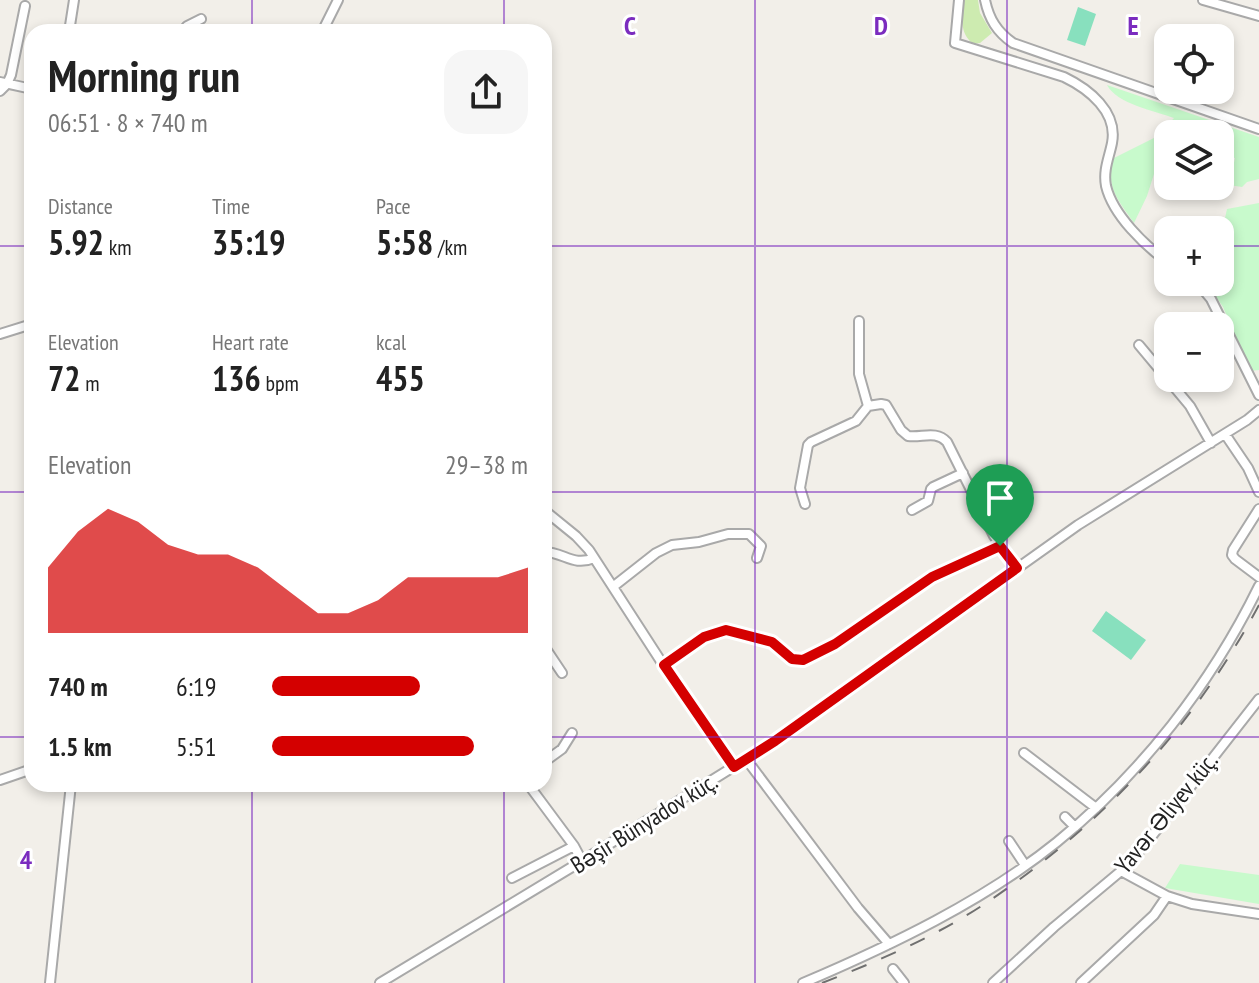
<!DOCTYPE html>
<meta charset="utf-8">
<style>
:root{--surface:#fff;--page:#f6f6f6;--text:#222;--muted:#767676;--accent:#d40000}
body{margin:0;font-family:"PT Sans Narrow",sans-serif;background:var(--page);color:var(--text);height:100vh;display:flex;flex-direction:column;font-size:30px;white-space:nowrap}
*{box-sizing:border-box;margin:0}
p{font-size:26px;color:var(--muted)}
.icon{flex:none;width:44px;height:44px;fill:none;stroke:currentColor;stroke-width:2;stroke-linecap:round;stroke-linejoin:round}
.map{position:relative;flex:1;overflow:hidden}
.side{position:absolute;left:24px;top:24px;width:528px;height:768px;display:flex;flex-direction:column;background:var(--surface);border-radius:24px;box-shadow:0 4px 12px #0003}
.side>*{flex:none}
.fabs{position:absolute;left:1154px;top:24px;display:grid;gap:16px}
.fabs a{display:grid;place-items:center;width:80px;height:80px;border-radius:16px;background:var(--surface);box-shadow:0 4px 12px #0003;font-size:40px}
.pin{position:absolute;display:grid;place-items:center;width:68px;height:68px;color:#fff;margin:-82px -34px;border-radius:50% 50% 50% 0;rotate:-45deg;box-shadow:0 0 8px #0007}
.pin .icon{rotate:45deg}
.round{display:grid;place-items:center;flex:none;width:84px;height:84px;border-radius:24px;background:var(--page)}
.overview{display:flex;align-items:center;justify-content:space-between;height:136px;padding:0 24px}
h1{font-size:44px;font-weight:700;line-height:60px}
.figures{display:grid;grid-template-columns:repeat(3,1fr);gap:12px;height:136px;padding:8px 24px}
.figures div{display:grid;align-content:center}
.figures b{font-size:34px;font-weight:700}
.figures small{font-size:22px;font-weight:400}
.figures p{font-size:22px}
.chart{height:224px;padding:16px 24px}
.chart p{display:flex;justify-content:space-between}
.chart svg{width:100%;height:144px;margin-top:8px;fill:var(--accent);opacity:.7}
ul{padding:0 24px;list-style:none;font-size:26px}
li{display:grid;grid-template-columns:128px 96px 1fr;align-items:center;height:60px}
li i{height:20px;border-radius:10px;background:var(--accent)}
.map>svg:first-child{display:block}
.grass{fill:#cdebb0}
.park{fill:#c8facc}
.pitch{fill:#88e0be}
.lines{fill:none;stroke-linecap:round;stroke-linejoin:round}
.minor-casing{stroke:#a9a9a9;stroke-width:12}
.minor{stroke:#fff;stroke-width:8}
.rail{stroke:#707070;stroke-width:2;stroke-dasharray:16 16;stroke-linecap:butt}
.route-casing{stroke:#fff;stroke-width:16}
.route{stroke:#d40000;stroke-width:10}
.grid{fill:none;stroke:#7b2cbf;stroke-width:2;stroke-opacity:0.55}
.labels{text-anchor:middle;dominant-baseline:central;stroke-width:6;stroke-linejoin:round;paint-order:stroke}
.street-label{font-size:24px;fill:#222;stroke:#fff}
.grid-label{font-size:26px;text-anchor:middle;font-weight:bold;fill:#7b2cbf;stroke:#fff;stroke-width:6;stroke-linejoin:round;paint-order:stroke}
</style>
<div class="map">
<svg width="1259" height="983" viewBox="0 0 1259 983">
<rect width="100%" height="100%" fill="#f2efe9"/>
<!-- grass -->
<path class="grass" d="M963,0H978L980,13L992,33L980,43L973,44C959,32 962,17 963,0Z"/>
<!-- park -->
<path class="park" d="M1107,85L1259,137V179L1247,182L1242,187L1229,185L1235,158L1220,155V134H1168V137L1162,131L1174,118C1155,111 1117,104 1107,85Z
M1156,137L1168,152L1160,155L1147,196L1134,223C1119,201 1104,186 1114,158Z
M1259,203V370L1250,371L1223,307L1206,282H1220V241L1227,209Z
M1180,864L1259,875V904L1165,888Z"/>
<!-- pitch -->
<path class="pitch" d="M1078,7L1096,14L1085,46L1067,40Z
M1106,611L1146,640L1131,660L1092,631Z"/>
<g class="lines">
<defs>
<path id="minor" d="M959,0L955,43L1064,77C1089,89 1118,112 1112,143C1109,158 1103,170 1106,186C1113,215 1145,246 1168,262
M985,0C989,19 997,32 1013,43L1259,129
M1203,0L1259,16
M69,32L74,0
M182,32L187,26L201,19
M322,32L338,0
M0,82L32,89
M0,91L7,84L11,75L25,6
M32,272V296
M1195,282L1201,287L1211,299L1259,395
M859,321V374L868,406
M0,334L32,324
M1139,345L1190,406L1211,443
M1225,434L1248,468L1259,492
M805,504L800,488L808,445L811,442L856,421L868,406L881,404L886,405L901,430L908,436C922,438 936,430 947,442L994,536L1017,568
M1259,509L1233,550L1232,555L1235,559L1259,577
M544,510L576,536L589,550L684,697L734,767
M912,510L928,501L931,489L933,487L963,473
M544,552C564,552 573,567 594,558
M614,586L656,553L672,545L699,542L728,534H749L761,546L757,558
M544,646L562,673
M664,665L704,637L726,630L772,642L792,659L803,660L835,644L932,577L1000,546
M1024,753L1096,808
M746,759L858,908L889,944
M544,762L562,749L572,733
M0,780L32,769
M528,784L574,846L582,861
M1065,817L1075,827
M1009,841L1025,865
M1121,871L1167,896L1192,904L1259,914
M512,878L574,846
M893,969L904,983
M50,983L71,784
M380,983L582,861L775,741L1078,525L1247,420L1259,410
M803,983C890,946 984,901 1057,842C1142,773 1211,684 1259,586
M993,983L1054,927L1121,871L1144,846L1259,699
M1081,983L1154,915L1167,896"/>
</defs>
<!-- minor casing -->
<use href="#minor" class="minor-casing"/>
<!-- minor -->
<use href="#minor" class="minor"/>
<!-- rail -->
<path class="rail" d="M822,983C878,961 935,937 986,903C1102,825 1193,728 1259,605"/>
</g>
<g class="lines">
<defs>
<path id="route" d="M1000,546L1017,568L775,741L734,767L664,665L704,637L726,630L772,642L792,659L803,660L835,644L932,577Z"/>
</defs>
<!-- route casing -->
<use href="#route" class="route-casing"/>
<!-- route -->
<use href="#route" class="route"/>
</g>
<!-- grid -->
<path class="grid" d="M252,0V32M504,0V32M755,0V983M1007,0V983M0,246H32M544,246H1168M1220,246H1259M0,492H32M544,492H1259M0,737H32M544,737H1259M252,784V983M504,784V983"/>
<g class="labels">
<!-- street labels -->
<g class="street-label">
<text transform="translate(1166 813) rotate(-51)">Yavər Əliyev küç.</text>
<text transform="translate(644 823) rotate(-32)">Bəşir Bünyadov küç.</text>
</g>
</g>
<g class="grid-label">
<text x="630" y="35">C</text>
<text x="881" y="35">D</text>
<text x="1133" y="35">E</text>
<text x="26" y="869">4</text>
</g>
</svg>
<div class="fabs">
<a><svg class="icon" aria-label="locate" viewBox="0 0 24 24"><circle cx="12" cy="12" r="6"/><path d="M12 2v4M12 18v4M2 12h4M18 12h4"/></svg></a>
<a><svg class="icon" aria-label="layers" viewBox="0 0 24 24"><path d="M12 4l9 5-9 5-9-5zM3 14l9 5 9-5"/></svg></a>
<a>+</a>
<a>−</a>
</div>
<div class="pin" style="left:1000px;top:546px;background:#1e9e55"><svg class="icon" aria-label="arrive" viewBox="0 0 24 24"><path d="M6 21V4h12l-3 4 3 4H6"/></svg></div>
<section class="side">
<div class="overview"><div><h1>Morning run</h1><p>06:51 · 8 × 740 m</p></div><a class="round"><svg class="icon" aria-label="share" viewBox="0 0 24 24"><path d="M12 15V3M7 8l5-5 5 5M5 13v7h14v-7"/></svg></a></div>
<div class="figures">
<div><p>Distance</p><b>5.92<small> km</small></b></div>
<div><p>Time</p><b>35:19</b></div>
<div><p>Pace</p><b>5:58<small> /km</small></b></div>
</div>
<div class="figures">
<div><p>Elevation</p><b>72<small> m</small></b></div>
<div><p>Heart rate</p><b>136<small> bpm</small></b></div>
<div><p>kcal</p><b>455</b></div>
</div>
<div class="chart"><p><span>Elevation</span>29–38 m</p>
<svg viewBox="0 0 160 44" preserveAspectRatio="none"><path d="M0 44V24L10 13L20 6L30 10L40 17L50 20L60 20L70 24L80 31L90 38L100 38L110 34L120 27L130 27L140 27L150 27L160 24V44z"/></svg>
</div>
<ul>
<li><b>740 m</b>6:19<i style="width:58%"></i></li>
<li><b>1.5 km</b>5:51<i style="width:79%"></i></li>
</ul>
</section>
</div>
